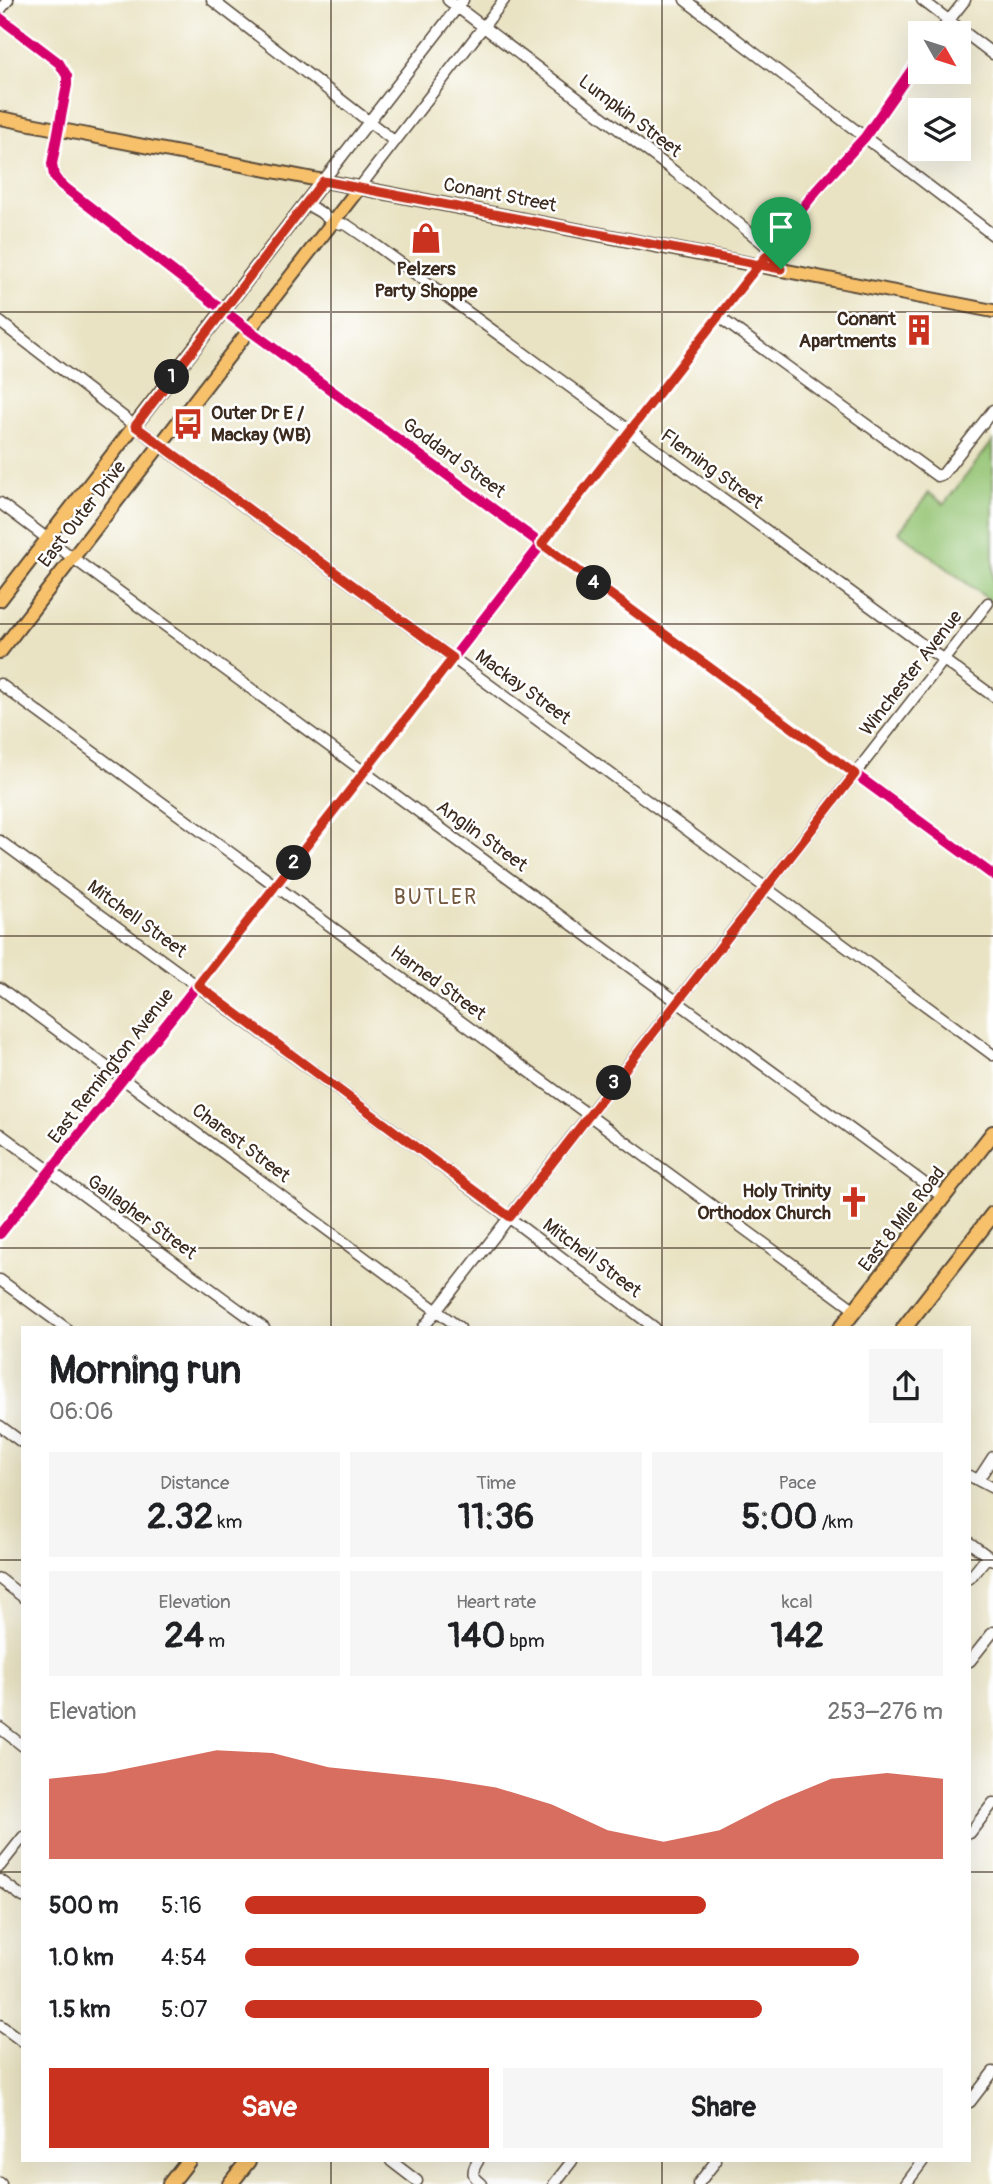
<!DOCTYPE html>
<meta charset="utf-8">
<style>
:root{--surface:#fff;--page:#f6f6f6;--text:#202124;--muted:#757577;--accent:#c8321e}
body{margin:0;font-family:Pangolin,sans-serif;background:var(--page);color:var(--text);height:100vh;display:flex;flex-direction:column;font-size:26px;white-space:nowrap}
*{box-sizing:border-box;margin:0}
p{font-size:23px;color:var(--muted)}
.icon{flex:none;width:38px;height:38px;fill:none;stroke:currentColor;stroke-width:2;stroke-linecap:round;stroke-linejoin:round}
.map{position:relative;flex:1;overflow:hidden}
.side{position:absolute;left:21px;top:1326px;width:950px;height:836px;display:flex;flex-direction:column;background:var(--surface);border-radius:0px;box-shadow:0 7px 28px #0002}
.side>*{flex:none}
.needle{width:46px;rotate:129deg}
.controls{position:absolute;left:908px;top:21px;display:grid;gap:14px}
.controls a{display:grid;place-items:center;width:63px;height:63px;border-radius:0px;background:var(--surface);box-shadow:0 7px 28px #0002;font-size:35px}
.pin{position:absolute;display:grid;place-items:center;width:60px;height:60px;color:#fff;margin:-72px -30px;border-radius:50% 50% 50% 0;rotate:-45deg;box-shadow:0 0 7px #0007}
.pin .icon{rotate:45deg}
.km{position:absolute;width:35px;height:35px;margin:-18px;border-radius:50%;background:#222;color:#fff;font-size:19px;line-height:35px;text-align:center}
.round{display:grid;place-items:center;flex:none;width:74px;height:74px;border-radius:0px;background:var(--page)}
.overview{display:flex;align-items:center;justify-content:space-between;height:119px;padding:0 28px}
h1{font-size:38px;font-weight:700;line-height:52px}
.metrics{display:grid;grid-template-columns:repeat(3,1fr);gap:10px;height:119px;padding:7px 28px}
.metrics div{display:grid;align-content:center;border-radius:0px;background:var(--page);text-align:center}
.metrics b{font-size:35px;font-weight:700}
.metrics small{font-size:19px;font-weight:400}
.metrics p{font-size:19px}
.chart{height:196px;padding:14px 28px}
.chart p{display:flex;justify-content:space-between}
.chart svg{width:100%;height:126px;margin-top:7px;fill:var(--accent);opacity:.7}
.primary-button{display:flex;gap:14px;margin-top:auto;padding:14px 28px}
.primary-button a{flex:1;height:80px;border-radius:0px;background:var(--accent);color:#fff;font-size:28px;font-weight:700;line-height:80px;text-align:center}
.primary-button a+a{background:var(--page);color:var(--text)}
ul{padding:0 28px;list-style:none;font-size:23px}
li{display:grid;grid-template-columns:112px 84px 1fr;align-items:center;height:52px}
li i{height:18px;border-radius:9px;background:var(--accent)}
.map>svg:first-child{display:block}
.green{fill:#94c473;stroke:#687748;stroke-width:2}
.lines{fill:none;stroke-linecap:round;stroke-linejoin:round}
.minor-casing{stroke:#554637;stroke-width:13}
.major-casing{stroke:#554637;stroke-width:16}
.highway-casing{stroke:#554637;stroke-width:18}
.minor{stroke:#fff;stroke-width:10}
.major{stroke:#f7c06b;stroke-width:12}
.highway{stroke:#f7c06b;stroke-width:14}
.cycleway-casing{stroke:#fff;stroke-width:15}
.cycleway{stroke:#d6006c;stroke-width:10}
.route-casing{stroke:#fff;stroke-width:14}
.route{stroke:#c8321e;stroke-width:9}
.grid{fill:none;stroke:#3b2a1e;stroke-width:2;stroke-opacity:0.55}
.labels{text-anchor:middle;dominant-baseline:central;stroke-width:5;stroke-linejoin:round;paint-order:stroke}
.street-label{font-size:19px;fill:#3b2a1e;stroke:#fff}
.poi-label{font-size:19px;font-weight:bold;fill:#3b2a1e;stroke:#fff;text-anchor:end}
.neighbourhood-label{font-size:21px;letter-spacing:2px;fill:#74583e;stroke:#fff}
</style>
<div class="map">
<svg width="993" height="2184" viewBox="0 0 993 2184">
<rect width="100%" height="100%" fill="#fff"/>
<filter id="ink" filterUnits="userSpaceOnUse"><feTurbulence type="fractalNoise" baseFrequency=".0143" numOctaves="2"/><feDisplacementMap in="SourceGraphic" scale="14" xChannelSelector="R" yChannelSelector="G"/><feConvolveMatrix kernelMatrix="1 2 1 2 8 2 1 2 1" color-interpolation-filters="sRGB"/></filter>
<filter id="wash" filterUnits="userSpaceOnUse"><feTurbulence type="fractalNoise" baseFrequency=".00686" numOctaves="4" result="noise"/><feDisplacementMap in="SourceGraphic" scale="28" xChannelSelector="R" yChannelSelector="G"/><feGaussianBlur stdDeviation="1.57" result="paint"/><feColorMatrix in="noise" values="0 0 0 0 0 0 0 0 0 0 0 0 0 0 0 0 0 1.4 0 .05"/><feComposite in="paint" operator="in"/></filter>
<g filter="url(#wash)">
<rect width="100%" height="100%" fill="#e9e3c3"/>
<!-- green -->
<path class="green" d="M993,441V603L899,532L929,493L944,504Z"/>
</g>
<g filter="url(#ink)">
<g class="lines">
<defs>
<path id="minor" d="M212,0L394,141
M448,0L675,172L764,244L781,269
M685,0L993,235
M922,0L993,54
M0,10L8,0
M0,18L59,63L67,76V85L52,164L54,176L59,183L249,330L993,875
M939,33L965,0
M323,181L463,0
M359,188L504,0
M306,204L320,212L332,222L347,225L369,240L993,696
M719,317L937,476L943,474L993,410
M0,322L160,445L453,658L993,1055
M0,503L73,558L943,1197
M0,684L855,1310
M0,841L388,1126L655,1328
M0,988L460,1328
M0,1134L264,1328
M0,1234L276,886L816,191L865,137L920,58
M0,1280L66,1328
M423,1328L988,603
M0,1426L23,1443
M970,1476L993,1488
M978,1480L993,1457
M970,1543L993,1560
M970,1578L988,1556
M0,1579L23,1597
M970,1661L993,1632
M0,1728L23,1746
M970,1833L993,1803
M0,1866L23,1837
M0,1880L23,1897
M0,2025L23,2042
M970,2102L993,2072
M391,2161L417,2181
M478,2161C471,2172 472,2176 482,2184
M0,2183L1,2184
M554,2184L572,2161
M698,2184L716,2161
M906,2184L923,2161"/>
<path id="major" d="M0,118L993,311
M0,600L323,181
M0,652L359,188"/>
<path id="highway" d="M841,1328L993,1133
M904,1328L993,1214
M170,2184L188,2161
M230,2184L248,2161"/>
</defs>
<!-- minor casing -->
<use href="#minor" class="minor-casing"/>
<!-- major casing -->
<use href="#major" class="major-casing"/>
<!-- highway casing -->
<use href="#highway" class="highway-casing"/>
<!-- minor -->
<use href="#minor" class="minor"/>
<!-- major -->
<use href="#major" class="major"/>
<!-- highway -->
<use href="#highway" class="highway"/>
<defs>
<path id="cycleway" d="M0,18L59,63L67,76V85L52,164L54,176L59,183L249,330L993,875
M0,1234L276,886L816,191L865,137L920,58"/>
</defs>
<!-- cycleway casing -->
<use href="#cycleway" class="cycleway-casing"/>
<!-- cycleway -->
<use href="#cycleway" class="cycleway"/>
</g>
</g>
<g class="lines" filter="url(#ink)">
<defs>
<path id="route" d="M781,269C629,239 476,211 323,181L135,426L453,658L198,985L510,1217L855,774L542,544L749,277C756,269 762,261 769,253L781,269"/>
</defs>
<!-- route casing -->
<use href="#route" class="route-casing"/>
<!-- route -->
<use href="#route" class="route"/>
</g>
<!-- grid -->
<path class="grid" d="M331,0V1328M662,0V1328M0,312H993M0,624H993M0,936H993M0,1248H993M0,1560H23M970,1560H993M0,1872H23M970,1872H993M331,2161V2184M662,2161V2184"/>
<!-- icons -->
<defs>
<symbol id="shop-bare" viewBox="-9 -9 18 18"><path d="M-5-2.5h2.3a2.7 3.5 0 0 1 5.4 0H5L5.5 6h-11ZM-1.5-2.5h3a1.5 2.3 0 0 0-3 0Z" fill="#c8321e" stroke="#fff" stroke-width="2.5" paint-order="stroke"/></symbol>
<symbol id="building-bare" viewBox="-9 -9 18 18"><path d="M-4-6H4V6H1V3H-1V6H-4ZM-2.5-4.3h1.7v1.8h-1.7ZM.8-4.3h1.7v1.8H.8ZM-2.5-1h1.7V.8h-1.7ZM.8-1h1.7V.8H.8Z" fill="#c8321e" stroke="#fff" stroke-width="2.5" paint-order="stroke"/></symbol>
<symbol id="bus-bare" viewBox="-9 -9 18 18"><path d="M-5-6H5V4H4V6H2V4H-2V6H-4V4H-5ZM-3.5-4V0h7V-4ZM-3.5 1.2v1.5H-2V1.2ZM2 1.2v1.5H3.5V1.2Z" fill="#c8321e" stroke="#fff" stroke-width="2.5" paint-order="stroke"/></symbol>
<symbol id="church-bare" viewBox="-9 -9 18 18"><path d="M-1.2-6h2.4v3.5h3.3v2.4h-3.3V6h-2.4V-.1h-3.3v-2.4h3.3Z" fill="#c8321e" stroke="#fff" stroke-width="2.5" paint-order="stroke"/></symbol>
</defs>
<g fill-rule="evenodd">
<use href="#shop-bare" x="404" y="216" width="44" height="44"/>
<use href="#building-bare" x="897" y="308" width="44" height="44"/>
<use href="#bus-bare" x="166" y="402" width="44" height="44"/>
<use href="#church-bare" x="832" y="1180" width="44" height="44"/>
</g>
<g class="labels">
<!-- street labels -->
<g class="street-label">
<text transform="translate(630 116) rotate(37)">Lumpkin Street</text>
<text transform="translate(500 195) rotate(11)">Conant Street</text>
<text transform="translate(454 458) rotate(36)">Goddard Street</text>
<text transform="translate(712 469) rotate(36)">Fleming Street</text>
<text transform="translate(82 514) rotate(-52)">East Outer Drive</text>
<text transform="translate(911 673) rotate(-52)">Winchester Avenue</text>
<text transform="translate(523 687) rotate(36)">Mackay Street</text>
<text transform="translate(482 836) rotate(36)">Anglin Street</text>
<text transform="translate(137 919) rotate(36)">Mitchell Street</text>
<text transform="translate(438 983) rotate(36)">Harned Street</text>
<text transform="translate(111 1066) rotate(-52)">East Remington Avenue</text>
<text transform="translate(241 1143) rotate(37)">Charest Street</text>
<text transform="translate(142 1217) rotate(36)">Gallagher Street</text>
<text transform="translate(902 1219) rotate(-52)">East 8 Mile Road</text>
<text transform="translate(592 1258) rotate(37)">Mitchell Street</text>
</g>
<!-- poi labels -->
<g class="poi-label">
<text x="426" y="269" text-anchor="middle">Pelzers<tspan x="426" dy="22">Party Shoppe</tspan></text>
<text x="896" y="319">Conant<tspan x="896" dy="22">Apartments</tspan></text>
<text x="211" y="413" text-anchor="start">Outer Dr E /<tspan x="211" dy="22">Mackay (WB)</tspan></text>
<text x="831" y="1191">Holy Trinity<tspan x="831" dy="22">Orthodox Church</tspan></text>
</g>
<!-- neighbourhood labels -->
<g class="neighbourhood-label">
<text x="436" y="897">BUTLER</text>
</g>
</g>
</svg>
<div class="controls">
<a><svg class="needle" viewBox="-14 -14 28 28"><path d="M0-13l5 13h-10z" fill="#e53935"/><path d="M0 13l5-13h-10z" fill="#757577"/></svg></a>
<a><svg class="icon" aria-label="layers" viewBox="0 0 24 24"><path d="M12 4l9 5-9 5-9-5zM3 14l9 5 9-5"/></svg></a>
</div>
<div class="pin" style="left:781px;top:269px;background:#1e9e55"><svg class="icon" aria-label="arrive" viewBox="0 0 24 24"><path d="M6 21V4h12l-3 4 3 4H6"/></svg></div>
<b class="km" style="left:172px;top:377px">1</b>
<b class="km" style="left:294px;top:863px">2</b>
<b class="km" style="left:614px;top:1083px">3</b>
<b class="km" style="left:594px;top:583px">4</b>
<section class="side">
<div class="overview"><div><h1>Morning run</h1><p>06:06</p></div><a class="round"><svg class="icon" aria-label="share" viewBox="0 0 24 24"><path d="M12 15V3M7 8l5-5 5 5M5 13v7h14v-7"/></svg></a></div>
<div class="metrics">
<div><p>Distance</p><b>2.32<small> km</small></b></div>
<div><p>Time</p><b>11:36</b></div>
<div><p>Pace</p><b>5:00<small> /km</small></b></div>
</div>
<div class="metrics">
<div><p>Elevation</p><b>24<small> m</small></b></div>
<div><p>Heart rate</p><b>140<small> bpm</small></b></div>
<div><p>kcal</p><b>142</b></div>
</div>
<div class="chart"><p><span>Elevation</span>253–276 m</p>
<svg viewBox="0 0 160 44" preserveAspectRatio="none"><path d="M0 44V16L10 14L20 10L30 6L40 7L50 12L60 14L70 16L80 19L90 25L100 34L110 38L120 34L130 24L140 16L150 14L160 16V44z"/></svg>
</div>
<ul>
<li><b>500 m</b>5:16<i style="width:66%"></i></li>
<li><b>1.0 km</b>4:54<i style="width:88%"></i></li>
<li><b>1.5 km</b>5:07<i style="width:74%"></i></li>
</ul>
<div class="primary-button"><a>Save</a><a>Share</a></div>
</section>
</div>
